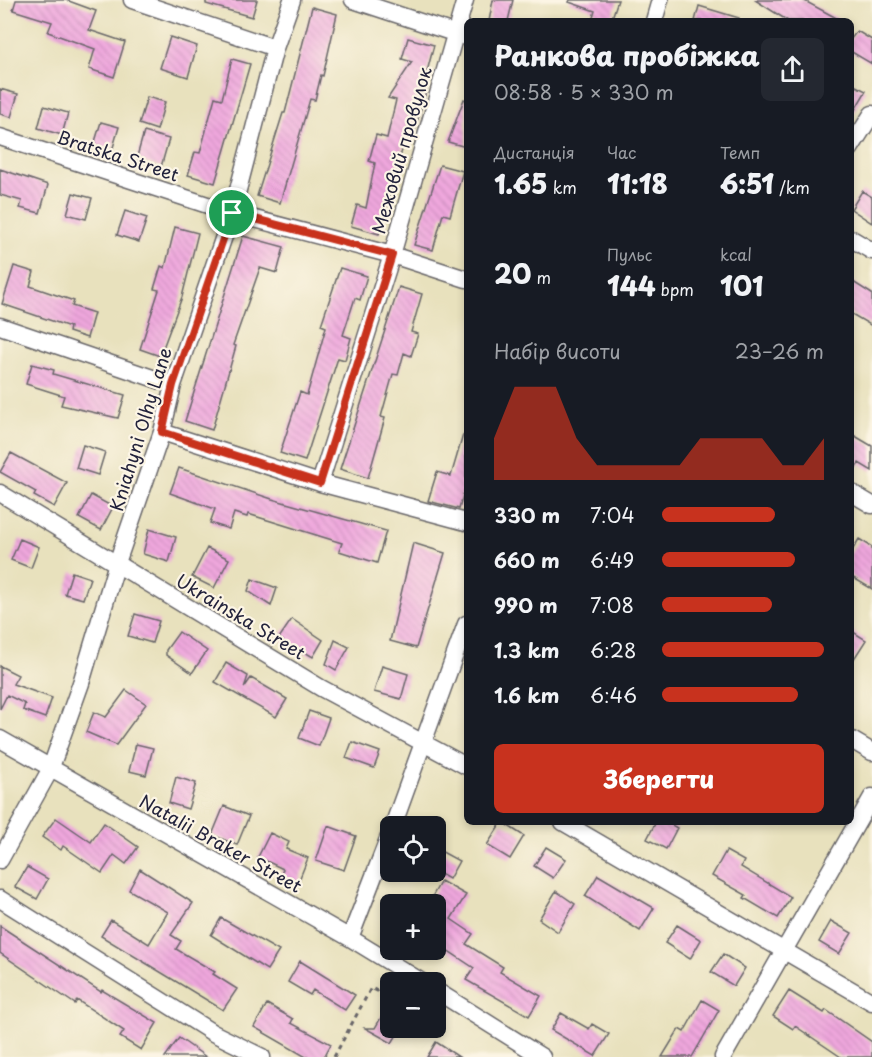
<!DOCTYPE html>
<html lang="uk">
<meta charset="utf-8">
<style>
:root{--surface:#171b24;--page:#242831;--text:#f1f3f6;--muted:#9ea1a6;--accent:#c8321e}
body{margin:0;font-family:"Playpen Sans",sans-serif;background:var(--page);color:var(--text);height:100vh;display:flex;flex-direction:column;font-size:22px;white-space:nowrap}
*{box-sizing:border-box;margin:0}
p{font-size:20px;color:var(--muted)}
.icon{flex:none;width:33px;height:33px;fill:none;stroke:currentColor;stroke-width:2;stroke-linecap:round;stroke-linejoin:round}
.map{position:relative;flex:1;overflow:hidden}
.panel{position:absolute;left:464px;top:18px;width:390px;height:807px;display:flex;flex-direction:column;background:var(--surface);border-radius:9px;box-shadow:0 3px 9px #0003}
.panel>*{flex:none}
.tools{position:absolute;left:380px;top:816px;display:grid;gap:12px}
.tools a{display:grid;place-items:center;width:66px;height:66px;border-radius:9px;background:var(--surface);box-shadow:0 3px 9px #0003;font-size:30px}
.pin{position:absolute;display:grid;place-items:center;width:51px;height:51px;color:#fff;margin:-26px;border:3px solid #fff;border-radius:50%;box-shadow:0 2px 6px #0007}
.round{display:grid;place-items:center;flex:none;width:63px;height:63px;border-radius:9px;background:var(--page)}
.headline{display:flex;align-items:center;justify-content:space-between;height:102px;padding:0 30px}
h1{font-size:27px;font-weight:800;line-height:45px}
.figures{display:grid;grid-template-columns:repeat(3,1fr);gap:9px;height:102px;padding:6px 30px}
.figures div{display:grid;align-content:center}
.figures b{font-size:26px;font-weight:800}
.figures small{font-size:16px;font-weight:400}
.figures p{font-size:16px}
.chart{height:168px;padding:12px 30px}
.chart p{display:flex;justify-content:space-between}
.chart svg{width:100%;height:108px;margin-top:6px;fill:var(--accent);opacity:.7}
.action{display:flex;gap:12px;margin-top:auto;padding:12px 30px}
.action a{flex:1;height:69px;border-radius:9px;background:var(--accent);color:#fff;font-size:24px;font-weight:800;line-height:69px;text-align:center}
ul{padding:0 30px;list-style:none;font-size:20px}
li{display:grid;grid-template-columns:96px 72px 1fr;align-items:center;height:45px}
li i{height:15px;border-radius:8px;background:var(--accent)}
.map>svg:first-child{display:block}
.building{fill:url(#building-back-hatch)}
.lines{fill:none;stroke-linecap:round;stroke-linejoin:round}
.minor-casing{stroke:#676568;stroke-width:19}
.path{stroke:#676568;stroke-width:3;stroke-dasharray:4.5 4.5;stroke-linecap:butt}
.minor{stroke:#fff;stroke-width:16}
.route-casing{stroke:#fff;stroke-width:12}
.route{stroke:#c8321e;stroke-width:8}
.labels{text-anchor:middle;dominant-baseline:central;stroke-width:4.5;stroke-linejoin:round;paint-order:stroke}
.street-label{font-size:18px;fill:#22223b;stroke:#fcf5e5}
</style>
<div class="map">
<svg width="872" height="1057" viewBox="0 0 872 1057">
<defs>
<pattern id="building-back-hatch" width="6" height="6" patternUnits="userSpaceOnUse" patternTransform="scale(1.5)"><rect width="6" height="6" fill="#efa7dd"/><path d="M-1 5l2 2M0 0l6 6M5-1l2 2" fill="none" stroke="#cd8fbf"/></pattern>
</defs>
<rect width="100%" height="100%" fill="#fcf5e5"/>
<filter id="ink" filterUnits="userSpaceOnUse"><feTurbulence type="fractalNoise" baseFrequency=".0167" numOctaves="2"/><feDisplacementMap in="SourceGraphic" scale="12" xChannelSelector="R" yChannelSelector="G"/><feConvolveMatrix kernelMatrix="1 2 1 2 8 2 1 2 1" color-interpolation-filters="sRGB"/></filter>
<filter id="wash" filterUnits="userSpaceOnUse"><feTurbulence type="fractalNoise" baseFrequency=".008" numOctaves="4" result="noise"/><feDisplacementMap in="SourceGraphic" scale="24" xChannelSelector="R" yChannelSelector="G"/><feGaussianBlur stdDeviation="1.35" result="paint"/><feColorMatrix in="noise" values="0 0 0 0 0 0 0 0 0 0 0 0 0 0 0 0 0 1.4 0 .05"/><feComposite in="paint" operator="in"/></filter>
<g filter="url(#wash)">
<rect width="100%" height="100%" fill="#e8e1bd"/>
<g id="blocks">
<!-- building -->
<path class="building" d="M16,0H66L96,11L89,30L125,42L114,77L89,69L95,49L48,32L52,22L13,10Z
M206,0H257L252,17L206,4Z
M493,0H513L508,21H489Z
M570,0H618L611,21H592L595,11L569,2Z
M755,0H803L842,21H788Z
M699,6L739,18L738,21H695Z
M312,7L337,14L323,76L321,75L315,100L310,99L280,203L257,196L283,113H285Z
M857,31L872,40V64L850,51V40Z
M170,37L197,46L188,77L160,68Z
M408,38L434,45L423,87L427,88L415,129L408,128L379,234L351,226L357,205L366,208L375,163L369,161L376,135L387,138L396,100L388,98L412,62L402,59Z
M232,59L250,64L215,183L188,175L195,152L200,153L215,97L222,99Z
M850,83L866,91L850,118Z
M0,89L18,94L11,117L0,114Z
M147,97L165,102L157,130L139,124Z
M464,99L466,100V147L448,142Z
M44,106L68,113L62,135L38,128Z
M101,122L119,127L112,151L94,145Z
M144,132L169,139L161,167L136,160Z
M440,165L463,171L450,216L443,214L433,250L414,245Z
M0,169L48,185L40,213L20,208L22,201L0,195Z
M862,191L872,197V223L851,209Z
M73,193L92,198L86,219L67,214Z
M125,211L147,218L139,242L117,235Z
M175,227L198,233L182,297L160,356L140,349L159,290L154,289L161,266L165,268Z
M243,236L284,247L277,273L260,268L233,345L236,346L212,430L185,421Z
M14,266L34,272L30,286L74,301L72,306L94,313L87,338L69,332L70,327L2,304Z
M340,268L367,276L360,300L355,298L343,335L351,338L345,360L338,358L305,461L280,453L300,392L307,395L326,327L321,325Z
M850,280L872,294V326L850,313Z
M399,287L422,294L411,332L418,334L411,356L404,353L398,375L393,374L381,417L385,418L368,478L340,469Z
M32,364L54,370L53,374L125,395L118,418L61,405L64,396L26,384Z
M850,433L872,446V471L859,463L850,477Z
M463,435L466,436V485L459,509L428,501L437,472L451,476Z
M83,445L105,452L98,475L76,468Z
M11,453L67,483L54,507L34,496L36,492L0,472Z
M179,468L272,499L386,531L377,563L339,551L342,543L248,514L247,517L234,513L229,529L210,523L215,509L170,493Z
M91,495L113,507L101,530L79,518Z
M149,529L176,537L169,562L143,554Z
M20,539L39,547L31,568L11,560Z
M859,539L872,547V589L850,576V554Z
M413,543L445,553L416,648L390,641Z
M207,548L229,559L214,588L192,577Z
M72,572L90,578L83,599L65,594Z
M252,579L277,588L271,606L248,591Z
M135,614L159,621L152,643L128,636Z
M292,619L323,640L313,657L303,651L301,654L279,638Z
M850,630L866,640L850,665Z
M179,632L207,651L192,673L166,655V650Z
M335,640L349,647L336,670L326,664Z
M226,663L248,676L244,688L251,678L287,699L276,717L215,682Z
M0,666L18,675L13,684L52,698L45,718L23,710L25,704L7,695L0,709Z
M382,666L408,674L401,699L374,692Z
M126,690L146,704L116,745L86,732L94,712L106,717Z
M309,711L329,718L319,746L299,738Z
M352,742L380,752L374,768L346,758Z
M136,744L153,748L146,775L129,771Z
M176,777L196,783L188,809L169,803Z
M224,806L249,816L237,845L212,835Z
M56,818L91,842L104,823L138,847L126,864L114,855L102,873L63,846L61,850L42,837Z
M502,822L524,836L510,859L487,845Z
M656,822H667L677,828L666,849L647,839Z
M328,826L356,836L344,870L316,861Z
M270,833L289,842L286,849L308,858L297,885L280,877L283,869L258,857Z
M546,847L566,859L553,878L534,866Z
M435,848L459,861L449,879L435,871Z
M726,851L744,861L741,867L791,897L778,918L744,898L746,895L712,876Z
M27,867L48,879L37,899L15,887Z
M140,869L193,903L171,935L181,941L176,949L215,972L213,974L237,989L223,1010L101,936L111,920L149,944L168,912L129,890Z
M598,875L654,908L640,931L585,896Z
M441,881L466,895L451,919L473,934L466,944L503,967L500,972L541,996L529,1016L466,980L474,968L435,942V904H428Z
M556,891L575,904L558,932L539,919Z
M221,918L279,951L267,970L211,935Z
M831,921L852,933L839,954L819,942Z
M677,925L701,940L690,959L665,943Z
M0,926L101,992L102,990L157,1023L141,1050L120,1037L124,1031L77,1000L75,1004L0,953Z
M723,954L745,968L734,986L711,972Z
M300,961L355,995L345,1010L313,990L310,995L288,982Z
M789,991L824,1013L826,1010L872,1042V1057H841L795,1026L793,1029L773,1016Z
M702,1000L719,1010L692,1057H662L679,1029L684,1032Z
M390,1002V1028H401L392,1043L365,1028H375Z
M267,1004L293,1019L291,1023L331,1044L324,1057H306L254,1027Z
M561,1013L589,1029L592,1024L609,1034L595,1056L551,1030Z
M179,1038L206,1057H165Z
M436,1042L459,1057H427Z"/>
</g>
</g>
<g filter="url(#ink)">
<use href="#blocks" fill-opacity="0" stroke="#676568" stroke-width="1.5"/>
<g class="lines">
<defs>
<path id="minor" d="M132,0L275,48
M353,0L466,37
M654,21L660,0
M0,137L232,213L392,255L466,279
M850,149L872,114
M850,238L872,251
M0,326L173,385
M162,432L320,483L466,522
M320,483L392,255L465,0
M850,492L872,505
M0,493L321,688L466,766
M0,739L350,938L422,982
M850,739L872,752
M563,822L872,1002
M393,826L466,624
M0,860L50,770L81,683L117,563L162,432L173,385L232,213L275,48L292,0
M0,899L213,1033L262,1057
M350,938L390,834
M435,990L542,1057
M723,1057L872,797"/>
</defs>
<!-- minor casing -->
<use href="#minor" class="minor-casing"/>
<!-- path -->
<path class="path" d="M334,1057L371,988L377,991L391,981"/>
<!-- minor -->
<use href="#minor" class="minor"/>
</g>
</g>
<g class="lines" filter="url(#ink)">
<defs>
<path id="route" d="M232,213L392,255L320,483L162,432L173,385Z"/>
</defs>
<!-- route casing -->
<use href="#route" class="route-casing"/>
<!-- route -->
<use href="#route" class="route"/>
</g>
<g class="labels">
<!-- street labels -->
<g class="street-label">
<text transform="translate(401 150) rotate(-74)">Межовий провулок</text>
<text transform="translate(118 155) rotate(18)">Bratska Street</text>
<text transform="translate(140 429) rotate(-73)">Kniahyni Olhy Lane</text>
<text transform="translate(241 616) rotate(31)">Ukrainska Street</text>
<text transform="translate(221 843) rotate(29)">Natalii Braker Street</text>
</g>
</g>
</svg>
<div class="tools">
<a><svg class="icon" aria-label="locate" viewBox="0 0 24 24"><circle cx="12" cy="12" r="6"/><path d="M12 2v4M12 18v4M2 12h4M18 12h4"/></svg></a>
<a>+</a>
<a>−</a>
</div>
<div class="pin" style="left:232px;top:213px;background:#1e9e55"><svg class="icon" aria-label="arrive" viewBox="0 0 24 24"><path d="M6 21V4h12l-3 4 3 4H6"/></svg></div>
<section class="panel">
<div class="headline"><div><h1>Ранкова пробіжка</h1><p>08:58 · 5 × 330 m</p></div><a class="round"><svg class="icon" aria-label="share" viewBox="0 0 24 24"><path d="M12 15V3M7 8l5-5 5 5M5 13v7h14v-7"/></svg></a></div>
<div class="figures">
<div><p>Дистанція</p><b>1.65<small> km</small></b></div>
<div><p>Час</p><b>11:18</b></div>
<div><p>Темп</p><b>6:51<small> /km</small></b></div>
</div>
<div class="figures">
<div><b>20<small> m</small></b></div>
<div><p>Пульс</p><b>144<small> bpm</small></b></div>
<div><p>kcal</p><b>101</b></div>
</div>
<div class="chart"><p><span>Набір висоти</span>23–26 m</p>
<svg viewBox="0 0 160 44" preserveAspectRatio="none"><path d="M0 44V27L10 6L20 6L30 6L40 27L50 38L60 38L70 38L80 38L90 38L100 27L110 27L120 27L130 27L140 38L150 38L160 27V44z"/></svg>
</div>
<ul>
<li><b>330 m</b>7:04<i style="width:70%"></i></li>
<li><b>660 m</b>6:49<i style="width:82%"></i></li>
<li><b>990 m</b>7:08<i style="width:68%"></i></li>
<li><b>1.3 km</b>6:28<i style="width:100%"></i></li>
<li><b>1.6 km</b>6:46<i style="width:84%"></i></li>
</ul>
<div class="action"><a>Зберегти</a></div>
</section>
</div>
